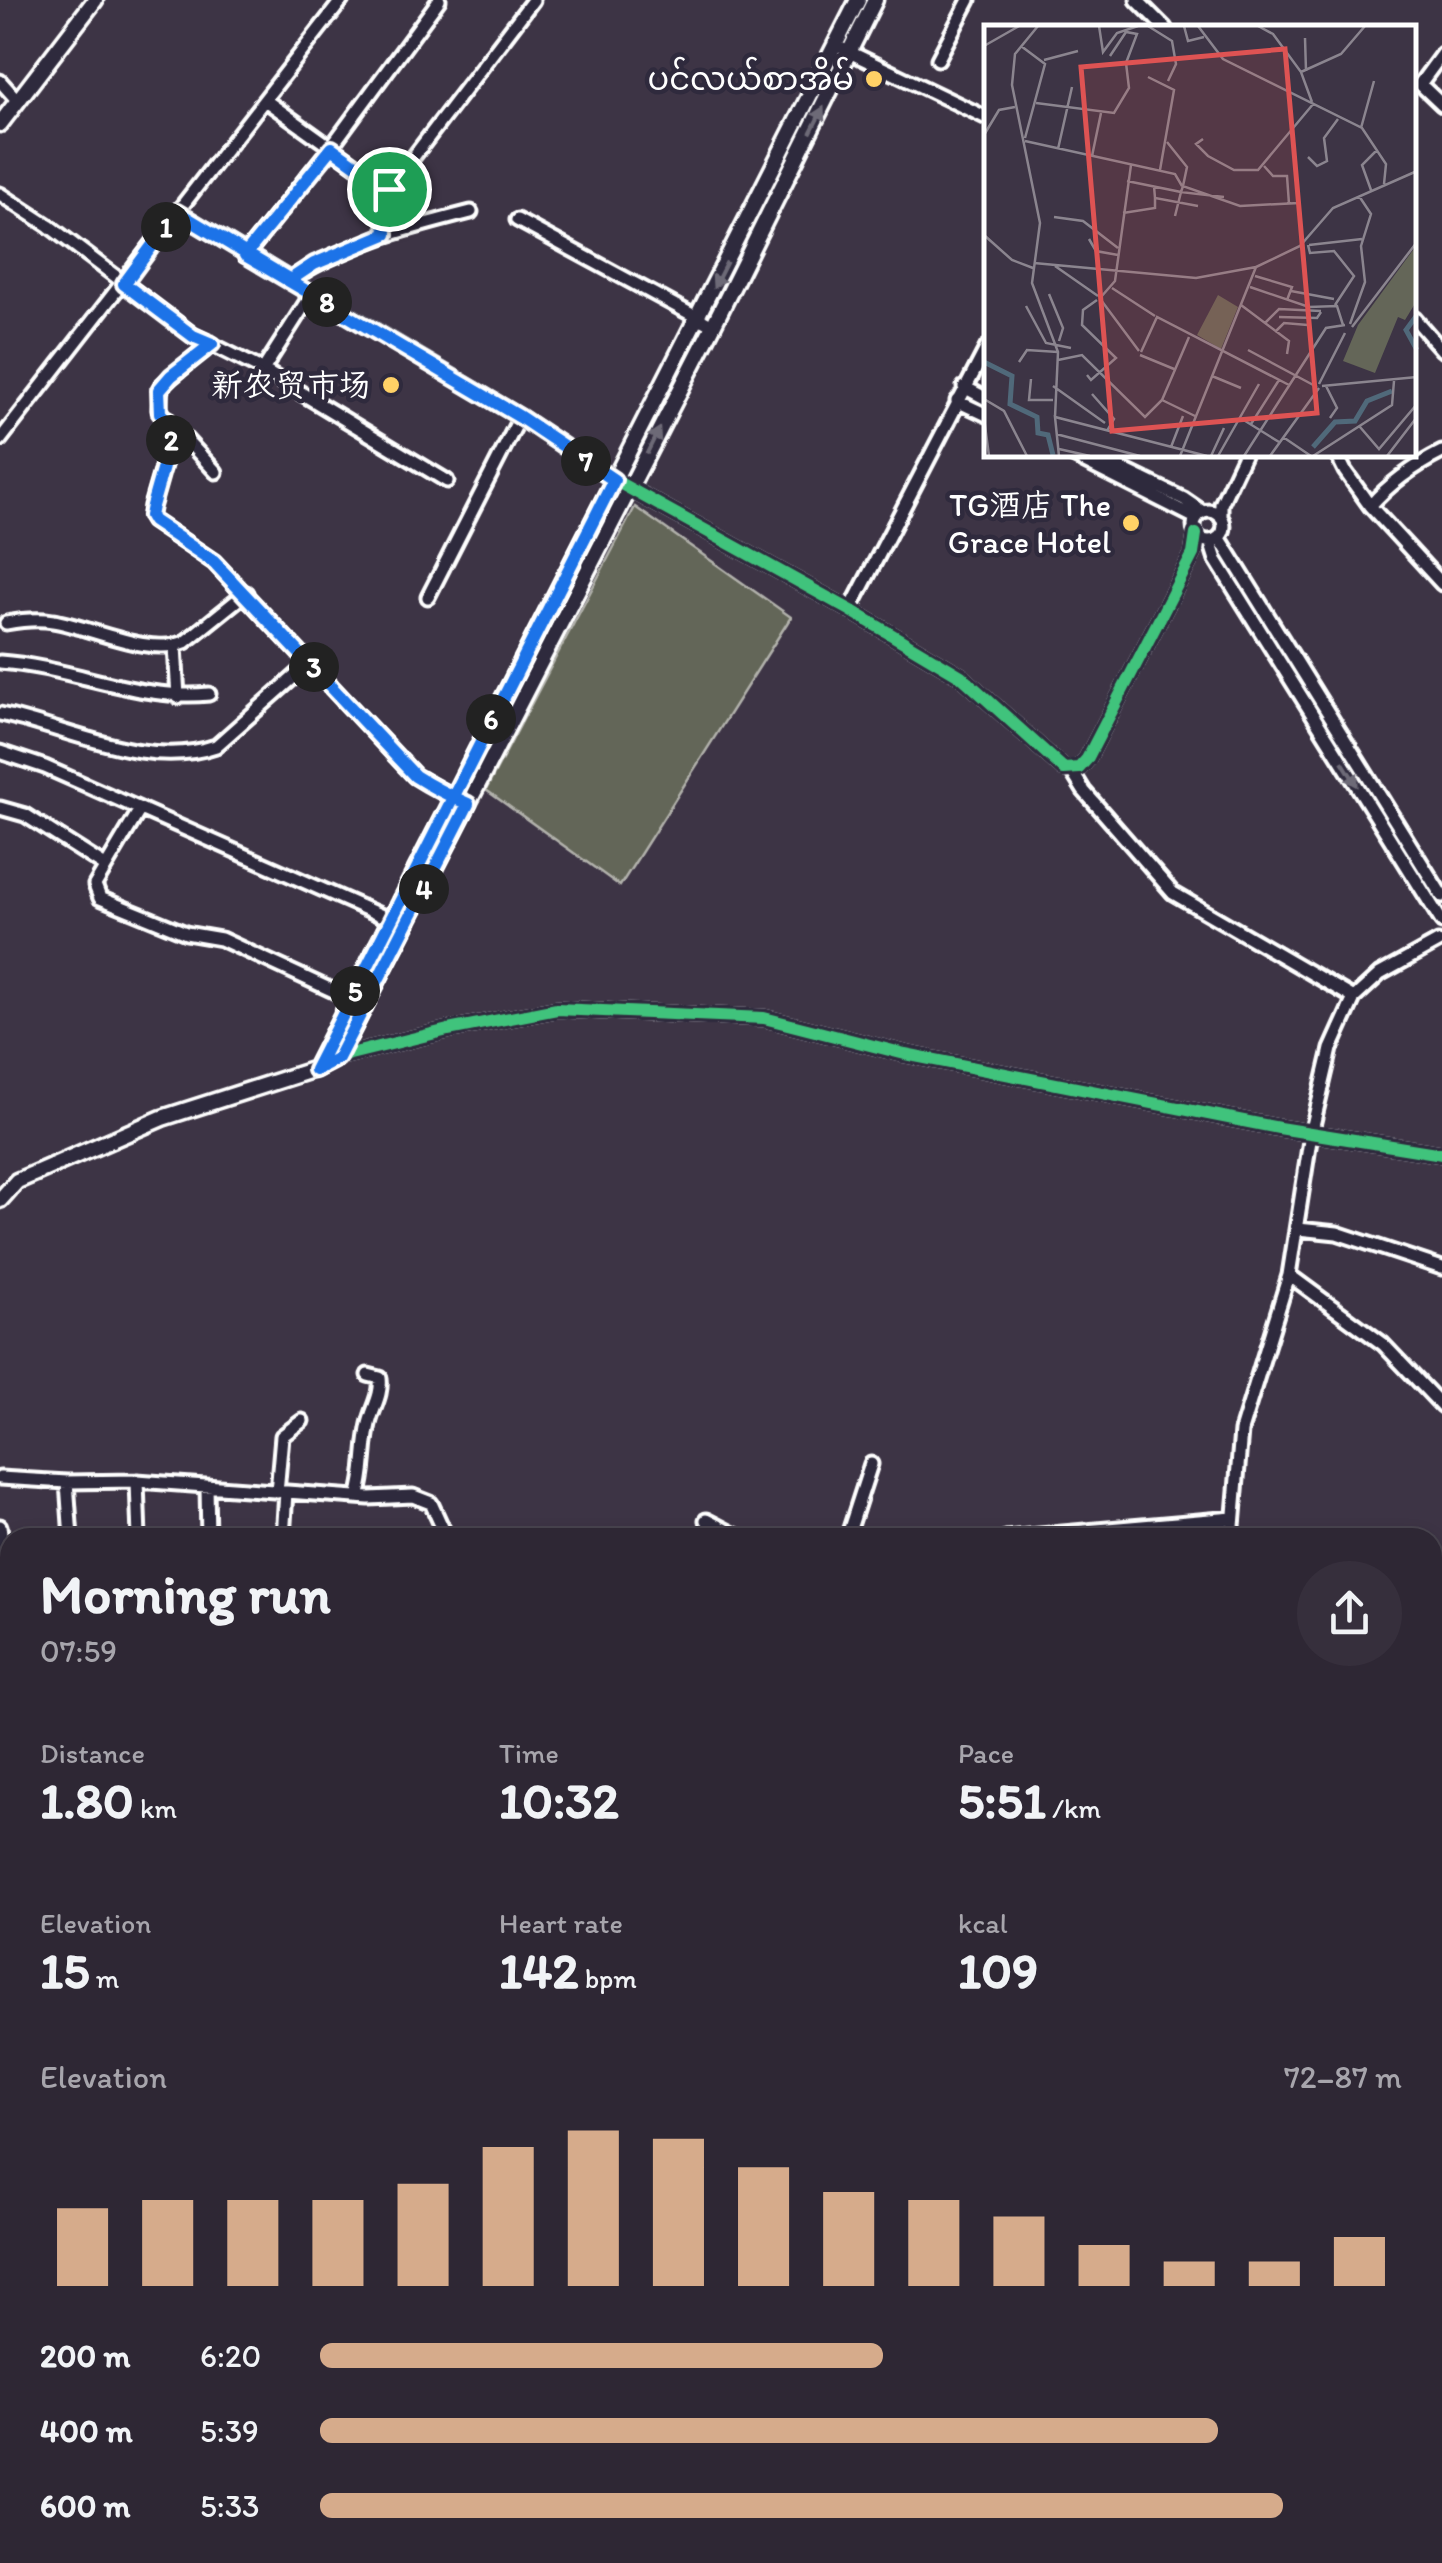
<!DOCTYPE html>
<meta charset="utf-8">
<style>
:root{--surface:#2e2734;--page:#362f3c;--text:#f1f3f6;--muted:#a7a5ac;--line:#49444f;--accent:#d6ab8b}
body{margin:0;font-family:Itim,"LXGW WenKai TC","Noto Sans Myanmar",sans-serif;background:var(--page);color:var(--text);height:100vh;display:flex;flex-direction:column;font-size:38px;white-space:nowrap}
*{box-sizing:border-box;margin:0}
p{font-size:32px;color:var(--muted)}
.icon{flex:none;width:55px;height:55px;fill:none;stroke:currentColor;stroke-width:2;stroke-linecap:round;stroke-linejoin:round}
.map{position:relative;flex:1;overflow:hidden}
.details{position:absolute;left:0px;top:1528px;width:1442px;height:1038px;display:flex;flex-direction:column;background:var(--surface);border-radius:30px 30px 0 0;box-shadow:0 5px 15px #0003,0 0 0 2px var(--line)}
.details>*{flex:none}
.pin{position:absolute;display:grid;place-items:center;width:85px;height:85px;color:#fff;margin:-42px;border:5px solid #fff;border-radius:50%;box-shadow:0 2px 10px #0007}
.km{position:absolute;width:50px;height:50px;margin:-25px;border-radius:50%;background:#222;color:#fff;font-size:28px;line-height:50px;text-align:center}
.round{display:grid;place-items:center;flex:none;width:105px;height:105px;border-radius:52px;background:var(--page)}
.head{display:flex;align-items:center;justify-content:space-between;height:170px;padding:0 40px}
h1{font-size:55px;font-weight:700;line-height:75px}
.stats{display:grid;grid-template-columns:repeat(3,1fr);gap:15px;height:170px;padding:10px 40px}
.stats div{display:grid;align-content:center}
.stats b{font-size:50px;font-weight:700}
.stats small{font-size:28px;font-weight:400}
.stats p{font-size:28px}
.chart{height:280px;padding:20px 40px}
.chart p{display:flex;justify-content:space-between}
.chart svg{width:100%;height:180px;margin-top:10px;stroke:var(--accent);stroke-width:6}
ul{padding:0 40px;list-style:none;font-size:32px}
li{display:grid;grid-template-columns:160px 120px 1fr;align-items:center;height:75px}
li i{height:25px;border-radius:12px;background:var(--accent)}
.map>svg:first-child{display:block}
.green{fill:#646658;stroke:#b2b2ac;stroke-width:2.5}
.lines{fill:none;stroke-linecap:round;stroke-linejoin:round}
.minor-casing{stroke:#fff;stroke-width:19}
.major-casing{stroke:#fff;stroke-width:21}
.minor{stroke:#2f2a3d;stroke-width:11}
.major{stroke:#2f2a3d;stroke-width:14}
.cycleway-casing{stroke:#2f2a3d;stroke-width:19}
.cycleway{stroke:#40c37c;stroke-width:12}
.oneway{fill:#6d6a77}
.route-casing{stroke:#fff;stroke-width:20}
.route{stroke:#1a73e8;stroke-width:12}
.poi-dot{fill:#ffd166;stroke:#2f2a3d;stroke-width:4}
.labels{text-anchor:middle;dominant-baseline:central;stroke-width:9;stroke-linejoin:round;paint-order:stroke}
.poi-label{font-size:32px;fill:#fff;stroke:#2f2a3d;text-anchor:end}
.inset-river{fill:none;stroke:#50697a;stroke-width:5}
.inset-road{fill:none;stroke:#8b858f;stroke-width:2.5}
.view{fill:#de5353;fill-opacity:0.15;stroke:#de5353;stroke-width:5}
.inset-edge{fill:none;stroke:#fff;stroke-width:5}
</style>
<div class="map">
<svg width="1442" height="2563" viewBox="0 0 1442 2563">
<rect width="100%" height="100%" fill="#3d3445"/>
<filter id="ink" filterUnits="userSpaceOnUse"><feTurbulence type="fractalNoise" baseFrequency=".01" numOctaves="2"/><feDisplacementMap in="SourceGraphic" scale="20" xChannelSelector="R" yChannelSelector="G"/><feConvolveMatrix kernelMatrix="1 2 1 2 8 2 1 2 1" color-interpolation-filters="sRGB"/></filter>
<g filter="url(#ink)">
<!-- green -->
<path class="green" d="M635,507L791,617L620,886L486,790Z"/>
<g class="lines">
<defs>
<path id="minor" d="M1137,0L1165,28
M843,49L987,118
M1442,54L1420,84L1442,105
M938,59L969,0
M0,81L18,101
M265,100L389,189
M0,194L49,226L193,335L263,370L447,481
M177,212L520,417L614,480L850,610L961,676L1064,769L1079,768L1087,759L1193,554L1196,534
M517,220L713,326
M386,234L384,202L389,189L533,0
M245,255L331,147L439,0
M290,280C345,244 408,228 471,212
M1414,318L1442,350
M211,344L161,386L159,410L216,472
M263,370L312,293
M964,387L987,399
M957,401L987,415
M174,428L151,506L150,516L153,521L214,562L415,776L459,800
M0,440L342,0
M1442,452C1414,466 1391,482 1370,506L1442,584
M1071,455L1196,518
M1093,455L1184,499L1203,512
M1337,455L1345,471L1370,506
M1194 526a15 15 0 1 1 30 0a15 15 0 1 1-30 0Z
M1221,518V504L1244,455
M1219,537L1442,896
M1210,541L1216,560L1442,922
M428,597L520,417
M850,610L987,347
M6,623C22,620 37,618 53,621C91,627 149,657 185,642L246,593
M175,646L178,697
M0,662C71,667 137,701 209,694
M0,714C69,728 146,770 216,746L311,662
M0,752L45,767L389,919
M1071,770L1084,791L1173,893L1354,998
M0,808L25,815L105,866
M139,811L95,885L100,898L186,933L221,939L351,999
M338,1057L448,1030L557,1009L764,1018L905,1054L1279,1128L1442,1154
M1298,1229L1337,1233L1442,1268
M1289,1275L1383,1344L1442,1406
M0,1478L67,1482L137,1481L369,1498L413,1496L431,1503L447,1538
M137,1481L139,1538
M67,1482L71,1538
M207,1487L208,1538
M277,1492L282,1436L302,1421
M358,1497C366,1473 363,1449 369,1424C373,1407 382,1396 380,1378L368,1375
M706,1520L741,1538
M0,1526L6,1575
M283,1538L286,1492
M847,1538L871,1464
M1006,1538L1233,1518
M1232,1538L1241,1431L1289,1275L1311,1134L1331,1049L1354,998L1380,974L1438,942
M1432,1938L1442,1941
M0,1972L10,1963
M1432,2257L1442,2259
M0,2266L10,2271
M457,2555L464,2563
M771,2555V2563
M1012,2555L1016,2563
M0,2556L5,2563
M1120,2563L1121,2555"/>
<path id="major" d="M0,124L95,0
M315,1069L858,0
M0,1200L17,1181L162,1118L315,1069L338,1057L713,326L875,0"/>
</defs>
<!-- minor casing -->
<use href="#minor" class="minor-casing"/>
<!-- major casing -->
<use href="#major" class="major-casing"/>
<!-- minor -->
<use href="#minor" class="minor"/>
<!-- major -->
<use href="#major" class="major"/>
<defs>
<path id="cycleway" d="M177,212L520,417L614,480L850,610L961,676L1064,769L1079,768L1087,759L1193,554L1196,534
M338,1057L448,1030L557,1009L764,1018L905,1054L1279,1128L1442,1154"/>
</defs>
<!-- cycleway casing -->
<use href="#cycleway" class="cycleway-casing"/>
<!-- cycleway -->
<use href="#cycleway" class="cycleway"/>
</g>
<!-- one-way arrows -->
<defs><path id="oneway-solid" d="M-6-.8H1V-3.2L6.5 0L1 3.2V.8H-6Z" transform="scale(2.5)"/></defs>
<g class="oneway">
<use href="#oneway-solid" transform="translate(817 120) rotate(-63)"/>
<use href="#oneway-solid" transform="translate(720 275) rotate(117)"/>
<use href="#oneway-solid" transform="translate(653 441) rotate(-64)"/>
<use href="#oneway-solid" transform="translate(1350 774) rotate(58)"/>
</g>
</g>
<g class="lines" filter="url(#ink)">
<defs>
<path id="route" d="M389,189L384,202L386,234L314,264L290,280L177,212L124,284L193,336L212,344L171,376L159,390L160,413L174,428L152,506L150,516L153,521L214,562L415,776C432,787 450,796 468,804L338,1058L315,1070L614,480L520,417L245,255L332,148L389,189"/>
</defs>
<!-- route casing -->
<use href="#route" class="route-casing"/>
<!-- route -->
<use href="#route" class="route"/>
</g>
<!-- markers -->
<g class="poi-dot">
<circle cx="874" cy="79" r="10"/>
<circle cx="391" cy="385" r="10"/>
<circle cx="1131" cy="523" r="10"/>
</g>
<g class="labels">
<!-- poi labels -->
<g class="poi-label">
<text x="854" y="79">ပင်လယ်စာအိမ်</text>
<text x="371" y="385">新农贸市场</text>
<text x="1111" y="505">TG酒店 The<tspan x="1111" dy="37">Grace Hotel</tspan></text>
</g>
</g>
<!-- overview -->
<g transform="translate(984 25)">
<rect width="432" height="432" fill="#3d3445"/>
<path d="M432,221V277L421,295L414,292L391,348L359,336L374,300ZM234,270L254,282L237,324L213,310Z" fill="#646658"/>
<path class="inset-river" d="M433,290L422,305L433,325M0,337L28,351L26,379L53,392L54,408L64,410L69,430M329,422L351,397L371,396L383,376L408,366"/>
<path class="inset-road" d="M54,1L31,29L28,60L56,198L48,258L74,327L71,392M115,1L119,27L133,8L154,1M164,1L188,16L192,39L184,56M200,1L204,16L220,12M214,1L239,34L378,103L402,139L400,159M274,1L289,9L317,47L328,77M321,13L322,46M0,21L35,1M37,21L61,39L41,113M60,35L94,26M317,47L357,29L381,1M164,52L190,65L176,145M52,78L130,88L145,63L142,38L153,9L142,7L126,31M377,103L390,56M0,110L15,85L31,82M219,114L212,119L224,131L250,145H274L330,78M41,116L191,149L198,161M183,117L203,142L199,161M74,124L88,62M108,131L117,88M324,132L333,141L343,136L340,113L354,94M280,141L289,151H303L305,179M143,156L197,167L199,161L256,181L314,178L313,165M170,161L171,173L214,181M387,165L378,140L393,125M139,188L171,183V173M191,191L197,167L240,172M70,192L99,196L134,223M0,210L28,235L49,243M105,214L112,226L134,230M324,220L326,228L350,226L370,251L351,280M325,220L378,214M50,238L212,253L272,242M71,241L114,271M271,251L308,262L303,275M266,262L325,282L353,281L359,300M128,263L171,291M307,266L350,274M65,269L79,303L75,316M117,272L131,256L147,140M117,275L155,326M257,280L305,316L303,329M42,281L62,318L87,323M295,292L333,293L337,287M281,298L295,284L337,286M366,299L381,257L377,221L387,189L375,171M368,302L433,217M291,307L300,298L324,300M264,325L333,362M157,327L173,292L305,360M156,330L190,344M74,335L98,330L161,392L178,375L205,312M35,337L43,325L74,327M103,350L107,355L132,333L98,300L99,285L113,275M228,351L257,363M47,354L45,375H69M335,359L361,308M69,361L121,398M338,361L433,352M342,361L353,383L346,393M108,369L130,394L123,406M0,374L20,386L43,431M178,375L211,391M0,393L5,431M258,394L295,417M267,399L295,355M376,402L395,424L433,379M72,409L156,431M299,412L327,431M187,422L199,391M75,424L106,431M75,431L71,392L223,431M196,431L272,242L316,221L349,183L433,146M227,431L240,403M234,431L275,359M260,431L342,303L361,300M286,431L335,363M329,431L408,380L410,356M403,431L433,392"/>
<path class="view" d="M301,24L333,388L128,406L97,42Z"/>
<rect width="432" height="432" class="inset-edge"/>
</g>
</svg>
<div class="pin" style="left:389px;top:189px;background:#1e9e55"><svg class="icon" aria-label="arrive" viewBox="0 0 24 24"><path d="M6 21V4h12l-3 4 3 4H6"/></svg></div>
<b class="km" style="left:166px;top:227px">1</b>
<b class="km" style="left:171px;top:440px">2</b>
<b class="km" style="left:314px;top:667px">3</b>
<b class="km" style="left:424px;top:889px">4</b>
<b class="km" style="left:355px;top:991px">5</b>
<b class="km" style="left:491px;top:719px">6</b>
<b class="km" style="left:586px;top:461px">7</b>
<b class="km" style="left:327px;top:302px">8</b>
<section class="details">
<div class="head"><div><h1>Morning run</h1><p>07:59</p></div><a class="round"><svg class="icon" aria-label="share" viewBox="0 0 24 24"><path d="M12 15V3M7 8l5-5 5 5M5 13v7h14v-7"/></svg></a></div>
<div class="stats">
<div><p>Distance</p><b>1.80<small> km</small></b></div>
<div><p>Time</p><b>10:32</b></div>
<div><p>Pace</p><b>5:51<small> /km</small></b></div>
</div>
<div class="stats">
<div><p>Elevation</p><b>15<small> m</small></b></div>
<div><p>Heart rate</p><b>142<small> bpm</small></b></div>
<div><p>kcal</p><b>109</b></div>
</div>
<div class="chart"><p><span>Elevation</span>72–87 m</p>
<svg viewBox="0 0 160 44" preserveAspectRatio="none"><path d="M5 44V25M15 44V23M25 44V23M35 44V23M45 44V19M55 44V10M65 44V6M75 44V8M85 44V15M95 44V21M105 44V23M115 44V27M125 44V34M135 44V38M145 44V38M155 44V32"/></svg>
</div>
<ul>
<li><b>200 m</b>6:20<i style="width:52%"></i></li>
<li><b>400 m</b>5:39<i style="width:83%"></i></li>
<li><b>600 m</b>5:33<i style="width:89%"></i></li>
</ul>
</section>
</div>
